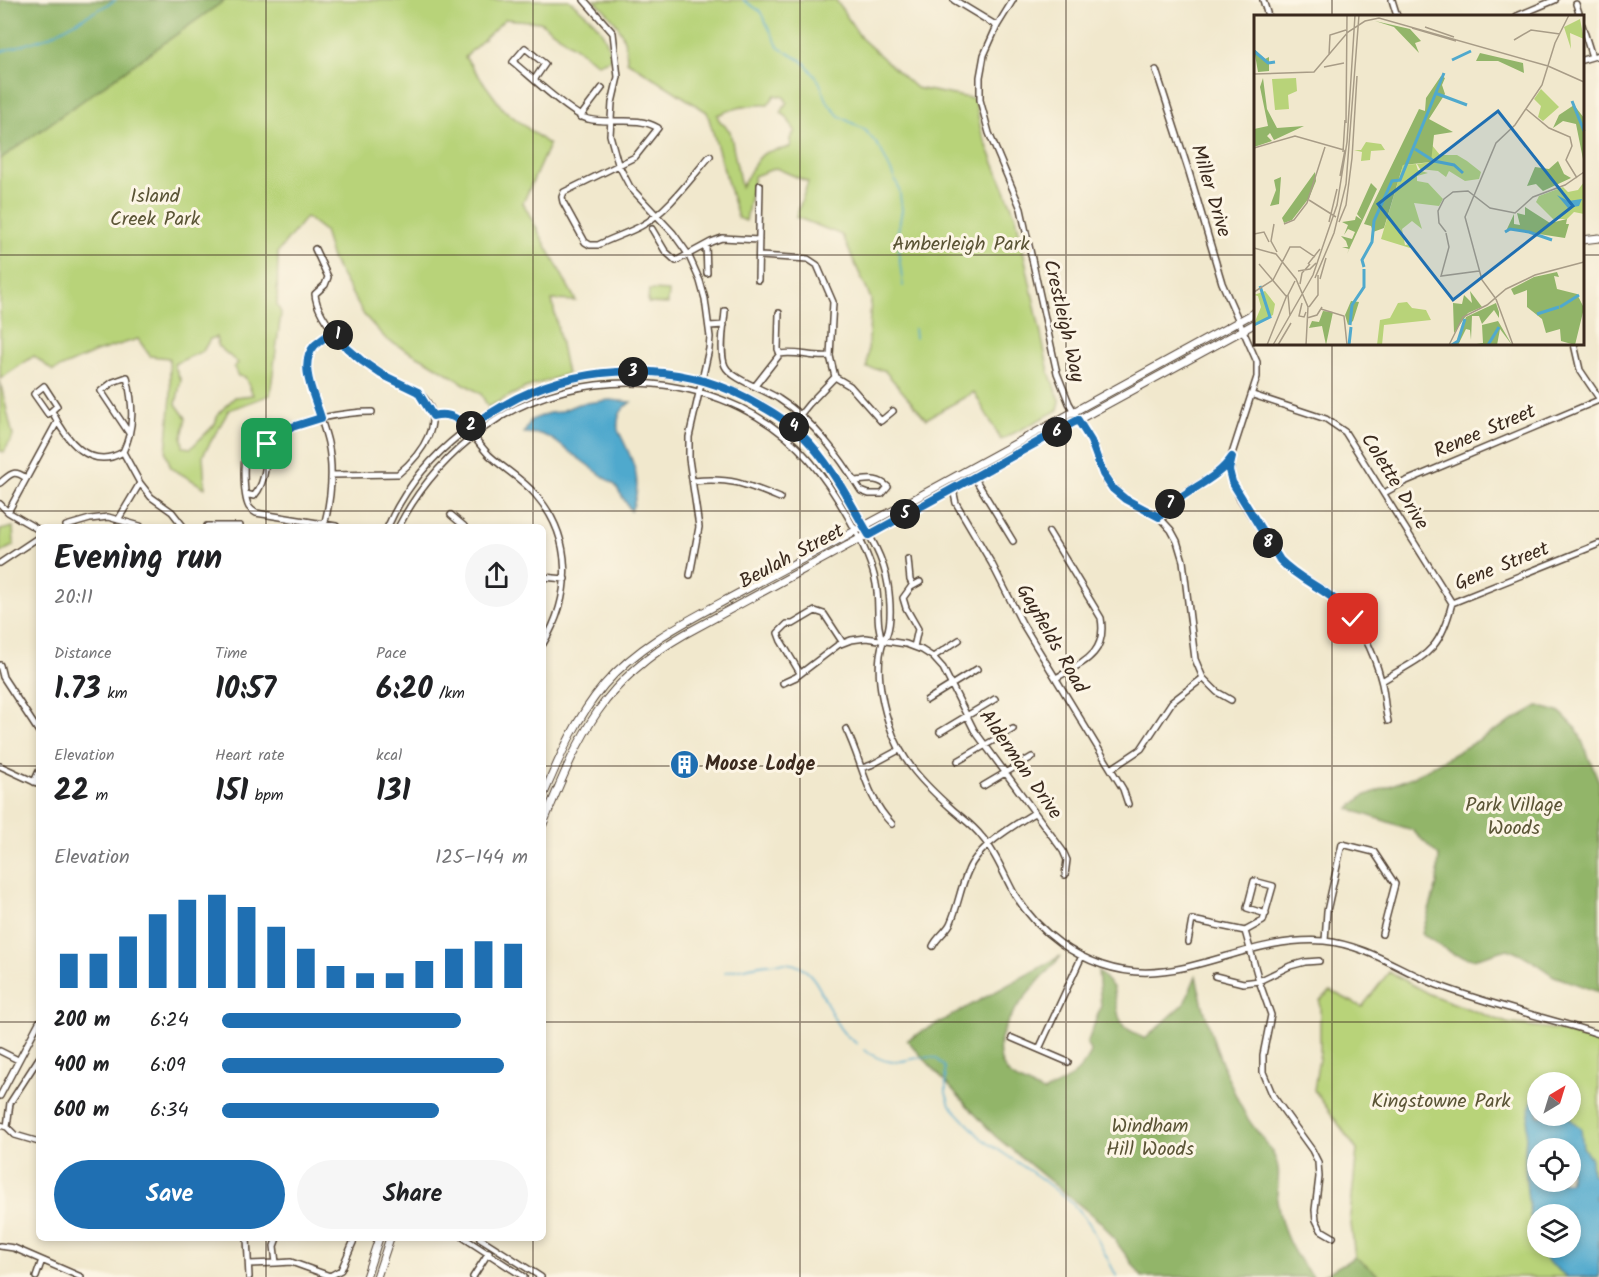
<!DOCTYPE html>
<meta charset="utf-8">
<style>
:root{--surface:#fff;--page:#f6f6f6;--text:#202124;--muted:#757577;--accent:#1f6fb2}
body{margin:0;font-family:Kalam,sans-serif;background:var(--page);color:var(--text);height:100vh;display:flex;flex-direction:column;font-size:22px;white-space:nowrap}
*{box-sizing:border-box;margin:0}
p{font-size:20px;color:var(--muted)}
.icon{flex:none;width:33px;height:33px;fill:none;stroke:currentColor;stroke-width:2;stroke-linecap:round;stroke-linejoin:round}
.map{position:relative;flex:1;overflow:hidden}
.drawer{position:absolute;left:36px;top:524px;width:510px;height:717px;display:flex;flex-direction:column;background:var(--surface);border-radius:9px;box-shadow:0 3px 9px #0003}
.drawer>*{flex:none}
.needle{width:39px;rotate:38deg}
.buttons{position:absolute;left:1527px;top:1072px;display:grid;gap:12px}
.buttons a{display:grid;place-items:center;width:54px;height:54px;border-radius:50%;background:var(--surface);box-shadow:0 3px 9px #0003;font-size:30px}
.pin{position:absolute;display:grid;place-items:center;width:51px;height:51px;color:#fff;margin:-26px;border-radius:12px;box-shadow:0 3px 9px #0006}
.km{position:absolute;width:30px;height:30px;margin:-15px;border-radius:50%;background:#222;color:#fff;font-size:16px;line-height:30px;text-align:center}
.round{display:grid;place-items:center;flex:none;width:63px;height:63px;border-radius:32px;background:var(--page)}
.summary{display:flex;align-items:center;justify-content:space-between;height:102px;padding:0 18px}
h1{font-size:33px;font-weight:600;line-height:45px}
.figures{display:grid;grid-template-columns:repeat(3,1fr);gap:9px;height:102px;padding:6px 18px}
.figures div{display:grid;align-content:center}
.figures b{font-size:30px;font-weight:600}
.figures small{font-size:16px;font-weight:400}
.figures p{font-size:16px}
.chart{height:168px;padding:12px 18px}
.chart p{display:flex;justify-content:space-between}
.chart svg{width:100%;height:108px;margin-top:6px;stroke:var(--accent);stroke-width:6}
.primary-button{display:flex;gap:12px;margin-top:auto;padding:12px 18px}
.primary-button a{flex:1;height:69px;border-radius:36px;background:var(--accent);color:#fff;font-size:24px;font-weight:600;line-height:69px;text-align:center}
.primary-button a+a{background:var(--page);color:var(--text)}
ul{padding:0 18px;list-style:none;font-size:20px}
li{display:grid;grid-template-columns:96px 72px 1fr;align-items:center;height:45px}
li i{height:15px;border-radius:8px;background:var(--accent)}
.map>svg:first-child{display:block}
.green{fill:#b8d379;stroke:#7a7e4c;stroke-width:1.5;fill-rule:evenodd}
.forest{fill:#92b569;stroke:#667044;stroke-width:1.5}
.water{fill:#50a9cd;stroke:#466a76;stroke-width:1.5;fill-rule:evenodd}
.lines{fill:none;stroke-linecap:round;stroke-linejoin:round}
.stream{stroke:#50a9cd;stroke-width:1.5}
.minor-casing{stroke:#564638;stroke-width:8}
.major-casing{stroke:#564638;stroke-width:9}
.minor{stroke:#fff;stroke-width:5}
.major{stroke:#fff;stroke-width:7}
.route-casing{stroke:#fff;stroke-width:12}
.route{stroke:#1f6fb2;stroke-width:8}
.grid{fill:none;stroke:#3b2a1e;stroke-width:1.5;stroke-opacity:0.55}
.labels{text-anchor:middle;dominant-baseline:central;stroke-width:6;stroke-linejoin:round;paint-order:stroke}
.street-label{font-size:20px;fill:#3b2a1e;stroke:#fcf5e5}
.park-label{font-size:20px;fill:#5a5435;stroke:#fcf5e5}
.poi-label{font-size:20px;font-weight:bold;fill:#3b2a1e;stroke:#fcf5e5;text-anchor:start}
.inset-river{fill:none;stroke:#50a9cd;stroke-width:3}
.inset-road{fill:none;stroke:#a89c87;stroke-width:1.5}
.view{fill:#1f6fb2;fill-opacity:0.15;stroke:#1f6fb2;stroke-width:3}
.inset-edge{fill:none;stroke:#3b2a1e;stroke-width:3}
</style>
<div class="map">
<svg width="1599" height="1277" viewBox="0 0 1599 1277">
<rect width="100%" height="100%" fill="#fcf5e5"/>
<filter id="ink" filterUnits="userSpaceOnUse"><feTurbulence type="fractalNoise" baseFrequency=".0167" numOctaves="2"/><feDisplacementMap in="SourceGraphic" scale="12" xChannelSelector="R" yChannelSelector="G"/><feConvolveMatrix kernelMatrix="1 2 1 2 8 2 1 2 1" color-interpolation-filters="sRGB"/></filter>
<filter id="wash" filterUnits="userSpaceOnUse"><feTurbulence type="fractalNoise" baseFrequency=".008" numOctaves="4" result="noise"/><feDisplacementMap in="SourceGraphic" scale="24" xChannelSelector="R" yChannelSelector="G"/><feGaussianBlur stdDeviation="1.35" result="paint"/><feColorMatrix in="noise" values="0 0 0 0 0 0 0 0 0 0 0 0 0 0 0 0 0 1.4 0 .05"/><feComposite in="paint" operator="in"/></filter>
<g filter="url(#wash)">
<rect width="100%" height="100%" fill="#f1e8cd"/>
<!-- green -->
<path class="green" d="M225,0H569C590,17 608,30 611,59L598,64L540,22L505,19L465,57L503,109L549,145L523,203L576,301L552,300L567,374L525,388L488,407L481,394L429,362L387,340L364,315L332,259L324,231L306,217L278,252L277,305L281,313L270,395L229,410L203,455L205,488L171,468L166,453L171,396L169,358L150,356L138,339L96,352L53,371L34,356L0,379V159ZM216,337L218,346L238,363L234,367L238,376L245,377L253,395L235,397L218,414L215,424L191,448L183,447L182,437L186,418L176,404L181,380L178,375L174,364L203,351L210,339Z
M594,0H836L861,38L916,88L975,99L981,131L1016,217L1049,372L1060,402L1058,410L1001,440L974,392L926,419L884,370L867,368L871,299L842,235L796,217L808,182L776,168L754,176L746,221L738,218L707,112L627,61C627,33 614,17 594,0ZM775,95L784,97L787,102L781,113L786,116L795,131L790,139L791,146C783,151 776,149 767,152C756,156 748,178 741,187L730,131L719,120L717,115C734,108 750,104 768,105Z
M649,290L669,291L668,304L648,303Z
M0,381L13,436L4,452L0,451Z
M13,527L14,545L0,553V530Z
M1389,972L1429,994L1507,1023L1559,1030L1599,1042V1277H1381L1355,1257L1350,1216L1357,1150L1314,1090L1320,1052V1000L1331,991L1362,1007ZM1538,1083H1570V1116H1538ZM1538,1149H1570V1182H1538ZM1538,1215H1570V1248H1538Z"/>
<!-- forest -->
<path class="forest" d="M0,0H225L0,159Z
M1538,706L1561,713L1577,729L1599,782V992L1554,976L1528,958L1508,949L1473,959L1453,954L1422,934L1437,884L1439,856L1412,830L1349,809L1362,797L1417,775Z
M1061,956C1039,983 978,1035 1007,1072C1014,1081 1033,1087 1043,1092C1065,1083 1080,1074 1091,1053L1087,1044L1101,1006L1098,971L1113,987L1119,1017L1124,1027L1145,1039L1184,1004L1196,976C1206,1024 1222,1070 1245,1114C1254,1131 1275,1148 1278,1168C1280,1178 1276,1190 1277,1200C1281,1230 1293,1257 1314,1277H1142L1103,1224L995,1136L907,1040Z
M1355,1257L1381,1277H1320Z"/>
<!-- water -->
<path class="water" d="M610,400L631,402C620,410 617,416 618,430C632,458 645,481 631,511L615,485L552,439L541,434L524,433L531,420L549,413L559,412L578,404Z
M1538,1083V1116H1567L1581,1129L1583,1147L1591,1159L1592,1173L1599,1181V1192L1595,1197L1599,1203V1277H1567L1545,1259L1538,1248H1570V1215H1538L1537,1247L1534,1241C1525,1188 1518,1134 1538,1083ZM1538,1149H1570V1182H1538Z"/>
<g class="lines">
<!-- stream -->
<path class="stream" d="M743,0L760,11L779,48L804,62L819,81L828,103L839,116L865,130L880,148L899,188L902,210L898,231L899,256L903,286
M0,52L48,37L116,0
M914,328L915,338
M725,972C745,968 766,962 786,963C822,966 823,1009 843,1032C847,1037 853,1040 857,1044
M864,1050C899,1074 905,1053 936,1058L945,1067L946,1093L950,1105L982,1139L1039,1177L1072,1203L1089,1223L1117,1277"/>
</g>
</g>
<g filter="url(#ink)">
<g class="lines">
<defs>
<path id="minor" d="M584,0L613,33L618,77L612,103L610,135L618,164L630,187L673,233L688,254L700,281L705,299L710,337L709,349L689,437V459L699,527L690,575
M954,0L997,26
M1013,0L997,26L984,55L980,77V100L989,133L1021,209L1057,373L1069,403L1091,441L1107,482L1125,499L1159,517L1171,530L1177,541L1183,561L1195,659L1203,678L1217,692L1231,700
M1263,0L1268,16
M1392,0L1397,16
M1576,4L1580,16
M1517,16L1555,0
M1582,25L1592,57
M1582,60L1599,55
M1156,70L1189,172L1222,283L1257,362V377L1231,457L1230,476L1239,497L1280,560C1296,577 1319,584 1337,600C1358,619 1374,652 1381,680C1385,693 1384,707 1388,721
M534,80L545,64L525,48L513,62C528,74 573,116 588,119C611,125 637,115 658,128L635,157L564,192L562,197L563,202L585,242L590,245H598C612,238 628,233 641,226C667,212 691,178 710,156
M580,117L602,88
M652,229L665,251L676,261L711,242L722,238L759,240
M706,245L707,273
M315,249L328,277L325,285L315,294C317,321 358,361 381,374C393,381 409,384 419,393C449,418 421,455 398,474L332,475
M760,256L808,259L817,265L833,302L830,356L835,377
M758,280L760,185
M725,311C724,325 719,353 725,366C731,379 766,390 779,399C814,421 840,457 861,491L869,494H882L888,487C878,477 868,480 855,481
M779,313L778,349L780,354
M709,326L724,325
M1574,344L1580,370L1599,398
M835,377L850,386L881,421L893,411
M44,386L57,406L48,414L34,394Z
M755,386L780,354C797,351 813,358 830,356
M1253,395L1326,419L1345,432L1452,603
M52,411C65,438 89,472 123,452
M433,416C461,409 472,438 489,455C504,469 522,479 535,494C574,538 572,596 543,644
M792,425L809,404L835,377
M266,435C259,437 254,439 249,444C242,454 243,496 249,507C251,510 252,511 256,513L336,526
M123,452C135,427 133,404 127,377L113,382L101,391L129,433
M974,477L1013,541
M693,481C730,477 746,484 780,498
M0,483C11,474 13,469 26,478
M140,483L151,497L172,512L183,526
M956,487L954,494L956,503L992,564L1022,623L1123,789L1128,804
M1384,493L1404,482L1599,400
M246,494L254,496C267,482 268,452 266,435C300,422 336,412 372,412
M0,504L8,512L57,422
M8,512L39,530
M451,515L464,526
M1159,517L1176,499L1214,475L1229,461
M118,520L140,483L123,452
M66,526L90,519L108,517L140,526
M207,526H240
M324,526C331,499 334,471 328,443C324,423 303,375 308,357C312,345 325,338 335,331
M388,526C421,452 491,401 569,380C645,360 744,378 802,435C824,456 839,483 854,509C868,532 884,558 888,585C890,599 892,620 887,634C886,637 884,639 883,642C875,666 881,700 889,724C900,760 924,784 952,809C962,818 974,826 982,837C997,854 1004,876 1015,895C1027,914 1042,930 1060,943C1159,1013 1227,934 1324,941C1367,945 1401,971 1440,986C1492,1005 1546,1018 1599,1034
M399,526C419,487 449,454 484,428C579,358 734,370 810,461C834,489 870,549 876,584C880,604 875,624 883,642
M1049,532L1101,618C1107,654 1084,662 1056,678
M908,559L910,580L913,586
M0,563L39,537
M543,577L565,579
M1452,603L1599,544
M914,647L918,629L906,608L903,598L911,587L920,582
M933,657L959,640
M0,665L3,677L39,732
M800,673L781,641L778,633L787,624H793L815,611L824,614L843,643
M1382,681C1424,655 1439,655 1452,603
M783,683L796,677L838,645L851,640L866,638L906,644L922,650L933,657L943,668L974,730L1063,851L1067,860L1065,875
M927,700L977,669
M846,729C862,761 866,798 892,824
M940,732L995,699
M958,761L1013,729
M0,766L39,784
M862,768L871,765L899,750
M1111,769L1141,749L1172,702L1203,678
M34,782L39,771
M983,786L1032,757
M1245,931L1263,921L1273,886L1254,881L1247,908L1266,914
M1325,941L1327,911L1342,844L1374,852L1395,884L1382,934
M1188,942L1192,920L1245,931L1259,981L1271,1015L1263,1055V1072L1273,1096L1312,1150L1318,1162L1319,1177L1315,1210L1316,1220L1321,1230L1333,1237
M933,946C937,937 945,933 950,924C958,907 960,888 968,871C977,847 1013,826 1034,813
M1215,976L1243,983L1259,981L1290,966L1305,962L1319,961
M1012,1038L1068,1062
M1039,1049L1082,956
M0,1051L18,1060
M0,1096L39,1022
M0,1125L7,1127L15,1135L39,1142
M7,1127L10,1103L39,1058
M247,1238L249,1277
M277,1238L274,1246L276,1263L291,1262L330,1276L341,1270L355,1238
M464,1238L524,1277
M480,1238L541,1277
M0,1246L14,1248L81,1277
M249,1264L276,1263
M36,1277L42,1260
M473,1277L489,1252"/>
<path id="major" d="M1582,240L1599,238
M543,796C560,756 576,718 604,685C640,643 691,619 739,593C791,565 843,537 896,509L1256,312
M543,824C579,738 599,683 685,634L1256,323
M366,1277L379,1238
M377,1277L390,1238"/>
</defs>
<!-- minor casing -->
<use href="#minor" class="minor-casing"/>
<!-- major casing -->
<use href="#major" class="major-casing"/>
<!-- minor -->
<use href="#minor" class="minor"/>
<!-- major -->
<use href="#major" class="major"/>
</g>
</g>
<g class="lines" filter="url(#ink)">
<defs>
<path id="route" d="M267,444L266,435L321,418C315,397 297,364 315,345C321,340 328,335 334,331L347,348L362,361L381,374L418,392L433,416C448,412 458,417 467,429C483,418 500,407 517,398C588,363 676,362 747,398C767,409 787,420 803,436C831,464 849,501 869,535L1078,420L1091,441L1103,474L1113,489L1125,499L1159,517C1180,490 1214,484 1232,457L1229,470L1232,482L1280,560C1303,584 1332,589 1353,619"/>
</defs>
<!-- route casing -->
<use href="#route" class="route-casing"/>
<!-- route -->
<use href="#route" class="route"/>
</g>
<!-- grid -->
<path class="grid" d="M266,0V526M533,0V526M800,0V1277M1066,0V1277M1332,0V16M0,255H1256M1582,255H1599M1332,344V1277M0,511H1599M0,766H39M543,766H1599M0,1022H39M543,1022H1599M266,1238V1277M533,1238V1277"/>
<!-- icons -->
<defs>
<symbol id="building-disc" viewBox="-11 -11 22 22"><circle r="9.5" fill="#1f6fb2" stroke="#fcf5e5"/><path d="M-4-6H4V6H1V3H-1V6H-4ZM-2.5-4.3h1.7v1.8h-1.7ZM.8-4.3h1.7v1.8H.8ZM-2.5-1h1.7V.8h-1.7ZM.8-1h1.7V.8H.8Z" fill="#fff"/></symbol>
</defs>
<g fill-rule="evenodd">
<use href="#building-disc" x="668" y="748" width="33" height="33"/>
</g>
<g class="labels">
<!-- street labels -->
<g class="street-label">
<text transform="translate(1210 191) rotate(73)">Miller Drive</text>
<text transform="translate(1063 321) rotate(77)">Crestleigh Way</text>
<text transform="translate(1485 432) rotate(-23)">Renee Street</text>
<text transform="translate(1394 482) rotate(58)">Colette Drive</text>
<text transform="translate(792 557) rotate(-28)">Beulah Street</text>
<text transform="translate(1502 567) rotate(-22)">Gene Street</text>
<text transform="translate(1051 639) rotate(60)">Gayfields Road</text>
<text transform="translate(1020 765) rotate(55)">Alderman Drive</text>
</g>
<!-- park labels -->
<g class="park-label">
<text x="155" y="197">Island<tspan x="155" dy="23">Creek Park</tspan></text>
<text x="961" y="245">Amberleigh Park</text>
<text x="1514" y="806">Park Village<tspan x="1514" dy="23">Woods</tspan></text>
<text x="1441" y="1102">Kingstowne Park</text>
<text x="1150" y="1127">Windham<tspan x="1150" dy="23">Hill Woods</tspan></text>
</g>
<!-- poi labels -->
<g class="poi-label">
<text x="705" y="765">Moose Lodge</text>
</g>
</g>
<!-- overview -->
<g transform="translate(1254 15)">
<rect width="330" height="330" fill="#f1e8cd"/>
<path d="M326,4L330,24L316,18L317,34L310,12ZM42,63L43,76L34,80L35,94L21,95L18,64ZM287,74L305,92L289,106L284,102L287,91L280,84ZM112,127L127,129L131,135L117,136L116,145L107,146L108,137L100,135H107ZM177,129L186,140H203L213,146L227,157L225,164L211,166L195,156L192,162L184,156L166,154L163,149L177,147ZM162,149L164,155L174,158L163,161V166L174,168L189,184L185,191L160,188L168,214L158,206L148,214L151,230L157,229L156,233L127,224L149,150ZM330,167V199L320,197L313,204H299L282,187L285,181L309,172L314,177L324,175ZM11,276L21,289L19,300L0,309L7,292L4,281L0,280ZM153,287L158,293L172,295L177,305L130,310L128,330H123L126,305L136,303L144,288Z" fill="#b8d379"/>
<path d="M121,6L156,14L167,26L161,28L165,38L140,12ZM0,34L11,44L15,42V56L4,57ZM226,38L269,48L270,58L244,46H222ZM187,61L191,63L188,70L191,79L175,104L199,117L180,120L177,147L149,150L130,213L119,217L117,211L110,209L117,193L165,94L171,96L172,83ZM9,63L13,94L23,113L50,111L20,125L16,118L13,121L18,126L0,132V114L14,111L6,72ZM320,90L330,103V149L322,109L309,106L299,113L305,100ZM304,146L310,159L317,163L289,176L282,169L273,171L281,152L295,154ZM61,157L62,166L55,183L38,205L30,208L28,203ZM27,162L25,189L16,191L22,175L20,165ZM117,168L123,174L93,239L95,234L88,232H94L92,226L87,221L98,224L101,217L94,214L90,220L94,210L88,207L101,205L102,201L108,205L103,199ZM271,192L296,208L313,204L312,209H315L311,223L253,214L260,199V209L266,210L263,198L271,200ZM303,257L305,262L300,261L303,274L323,279L330,293L321,330L307,326L306,314L292,318L288,304L273,292V275L260,280L257,274L280,262ZM216,276L228,292L214,298L200,318L199,288L208,289L210,280L218,288ZM97,286L105,287L99,306L94,310L91,300ZM242,288L245,297V303L240,295L228,309L225,301H218L217,325L216,315L212,314L204,330H198L203,326L212,302ZM69,296L79,297L72,330L68,311L55,313L58,306L65,307ZM244,306L258,330L246,314L243,330H216L229,328L228,310Z" fill="#92b569"/>
<path d="M303,180L314,186L328,184L325,191L314,193Z" fill="#50a9cd"/>
<path class="inset-river" d="M0,36L14,48L21,47M198,45L217,36M181,78L213,90M318,86L330,116M161,134L180,146L200,150L209,158M251,217L256,214L275,217L298,225M110,252L108,245L118,227L120,206L138,166L146,165L190,58M306,292L325,280M283,299L305,292M0,310L16,302L6,271M96,310L98,290L110,272V254M95,330L97,312M198,330L204,326L211,304M234,330L245,312"/>
<path class="inset-road" d="M171,12L200,22M158,13L202,26M260,25L277,15L306,19M75,40L76,20L92,15M70,52L90,48M0,59L60,57L94,17L111,6L125,3L294,51L330,67M272,94L295,113L316,122L318,131L312,145L323,163M92,108L93,0M0,133L41,121L90,135M89,137L91,105M86,161L91,135M55,185L82,202M75,207L83,174M85,207L92,190L98,143L103,61M20,209L17,226L23,237M30,209L40,205L53,188L71,132M192,217L185,208L184,196L190,184L199,177L214,176L236,193L261,198L279,182L311,170L330,157M192,218L195,232L187,261L225,256M0,219L10,217L15,227M0,233L22,239L42,264L54,292L52,330M5,249L32,281M54,249L66,234M44,256L56,254L62,248M61,263L80,218L92,169L105,0M66,264L72,243M46,269L48,258L56,249M0,277L19,265L36,232H46L61,242M242,284L259,330M242,284L228,265L211,202L242,128L261,110L288,70L301,28L315,0M48,288L45,301L50,302L52,297M55,292L64,280V260M67,294L90,301L93,330M36,301L34,280L41,266M53,303L63,300L68,292M13,330L33,280M19,330L59,260L83,190L93,127L101,0M24,330L37,308M195,330L209,302L233,290L252,274L281,260L330,247"/>
<path class="view" d="M244,96L319,191L199,285L124,189Z"/>
<rect width="330" height="330" class="inset-edge"/>
</g>
</svg>
<div class="buttons">
<a><svg class="needle" viewBox="-14 -14 28 28"><path d="M0-13l5 13h-10z" fill="#e53935"/><path d="M0 13l5-13h-10z" fill="#757577"/></svg></a>
<a><svg class="icon" aria-label="locate" viewBox="0 0 24 24"><circle cx="12" cy="12" r="6"/><path d="M12 2v4M12 18v4M2 12h4M18 12h4"/></svg></a>
<a><svg class="icon" aria-label="layers" viewBox="0 0 24 24"><path d="M12 4l9 5-9 5-9-5zM3 14l9 5 9-5"/></svg></a>
</div>
<div class="pin" style="left:267px;top:444px;background:#1e9e55"><svg class="icon" aria-label="arrive" viewBox="0 0 24 24"><path d="M6 21V4h12l-3 4 3 4H6"/></svg></div>
<div class="pin" style="left:1353px;top:619px;background:#d93025"><svg class="icon" aria-label="check" viewBox="0 0 24 24"><path d="M5 12l5 5 9-10"/></svg></div>
<b class="km" style="left:338px;top:335px">1</b>
<b class="km" style="left:471px;top:426px">2</b>
<b class="km" style="left:633px;top:372px">3</b>
<b class="km" style="left:794px;top:427px">4</b>
<b class="km" style="left:905px;top:514px">5</b>
<b class="km" style="left:1057px;top:432px">6</b>
<b class="km" style="left:1170px;top:504px">7</b>
<b class="km" style="left:1268px;top:543px">8</b>
<section class="drawer">
<div class="summary"><div><h1>Evening run</h1><p>20:11</p></div><a class="round"><svg class="icon" aria-label="share" viewBox="0 0 24 24"><path d="M12 15V3M7 8l5-5 5 5M5 13v7h14v-7"/></svg></a></div>
<div class="figures">
<div><p>Distance</p><b>1.73<small> km</small></b></div>
<div><p>Time</p><b>10:57</b></div>
<div><p>Pace</p><b>6:20<small> /km</small></b></div>
</div>
<div class="figures">
<div><p>Elevation</p><b>22<small> m</small></b></div>
<div><p>Heart rate</p><b>151<small> bpm</small></b></div>
<div><p>kcal</p><b>131</b></div>
</div>
<div class="chart"><p><span>Elevation</span>125–144 m</p>
<svg viewBox="0 0 160 44" preserveAspectRatio="none"><path d="M5 44V30M15 44V30M25 44V23M35 44V14M45 44V8M55 44V6M65 44V11M75 44V19M85 44V28M95 44V35M105 44V38M115 44V38M125 44V33M135 44V28M145 44V25M155 44V26"/></svg>
</div>
<ul>
<li><b>200 m</b>6:24<i style="width:78%"></i></li>
<li><b>400 m</b>6:09<i style="width:92%"></i></li>
<li><b>600 m</b>6:34<i style="width:71%"></i></li>
</ul>
<div class="primary-button"><a>Save</a><a>Share</a></div>
</section>
</div>
